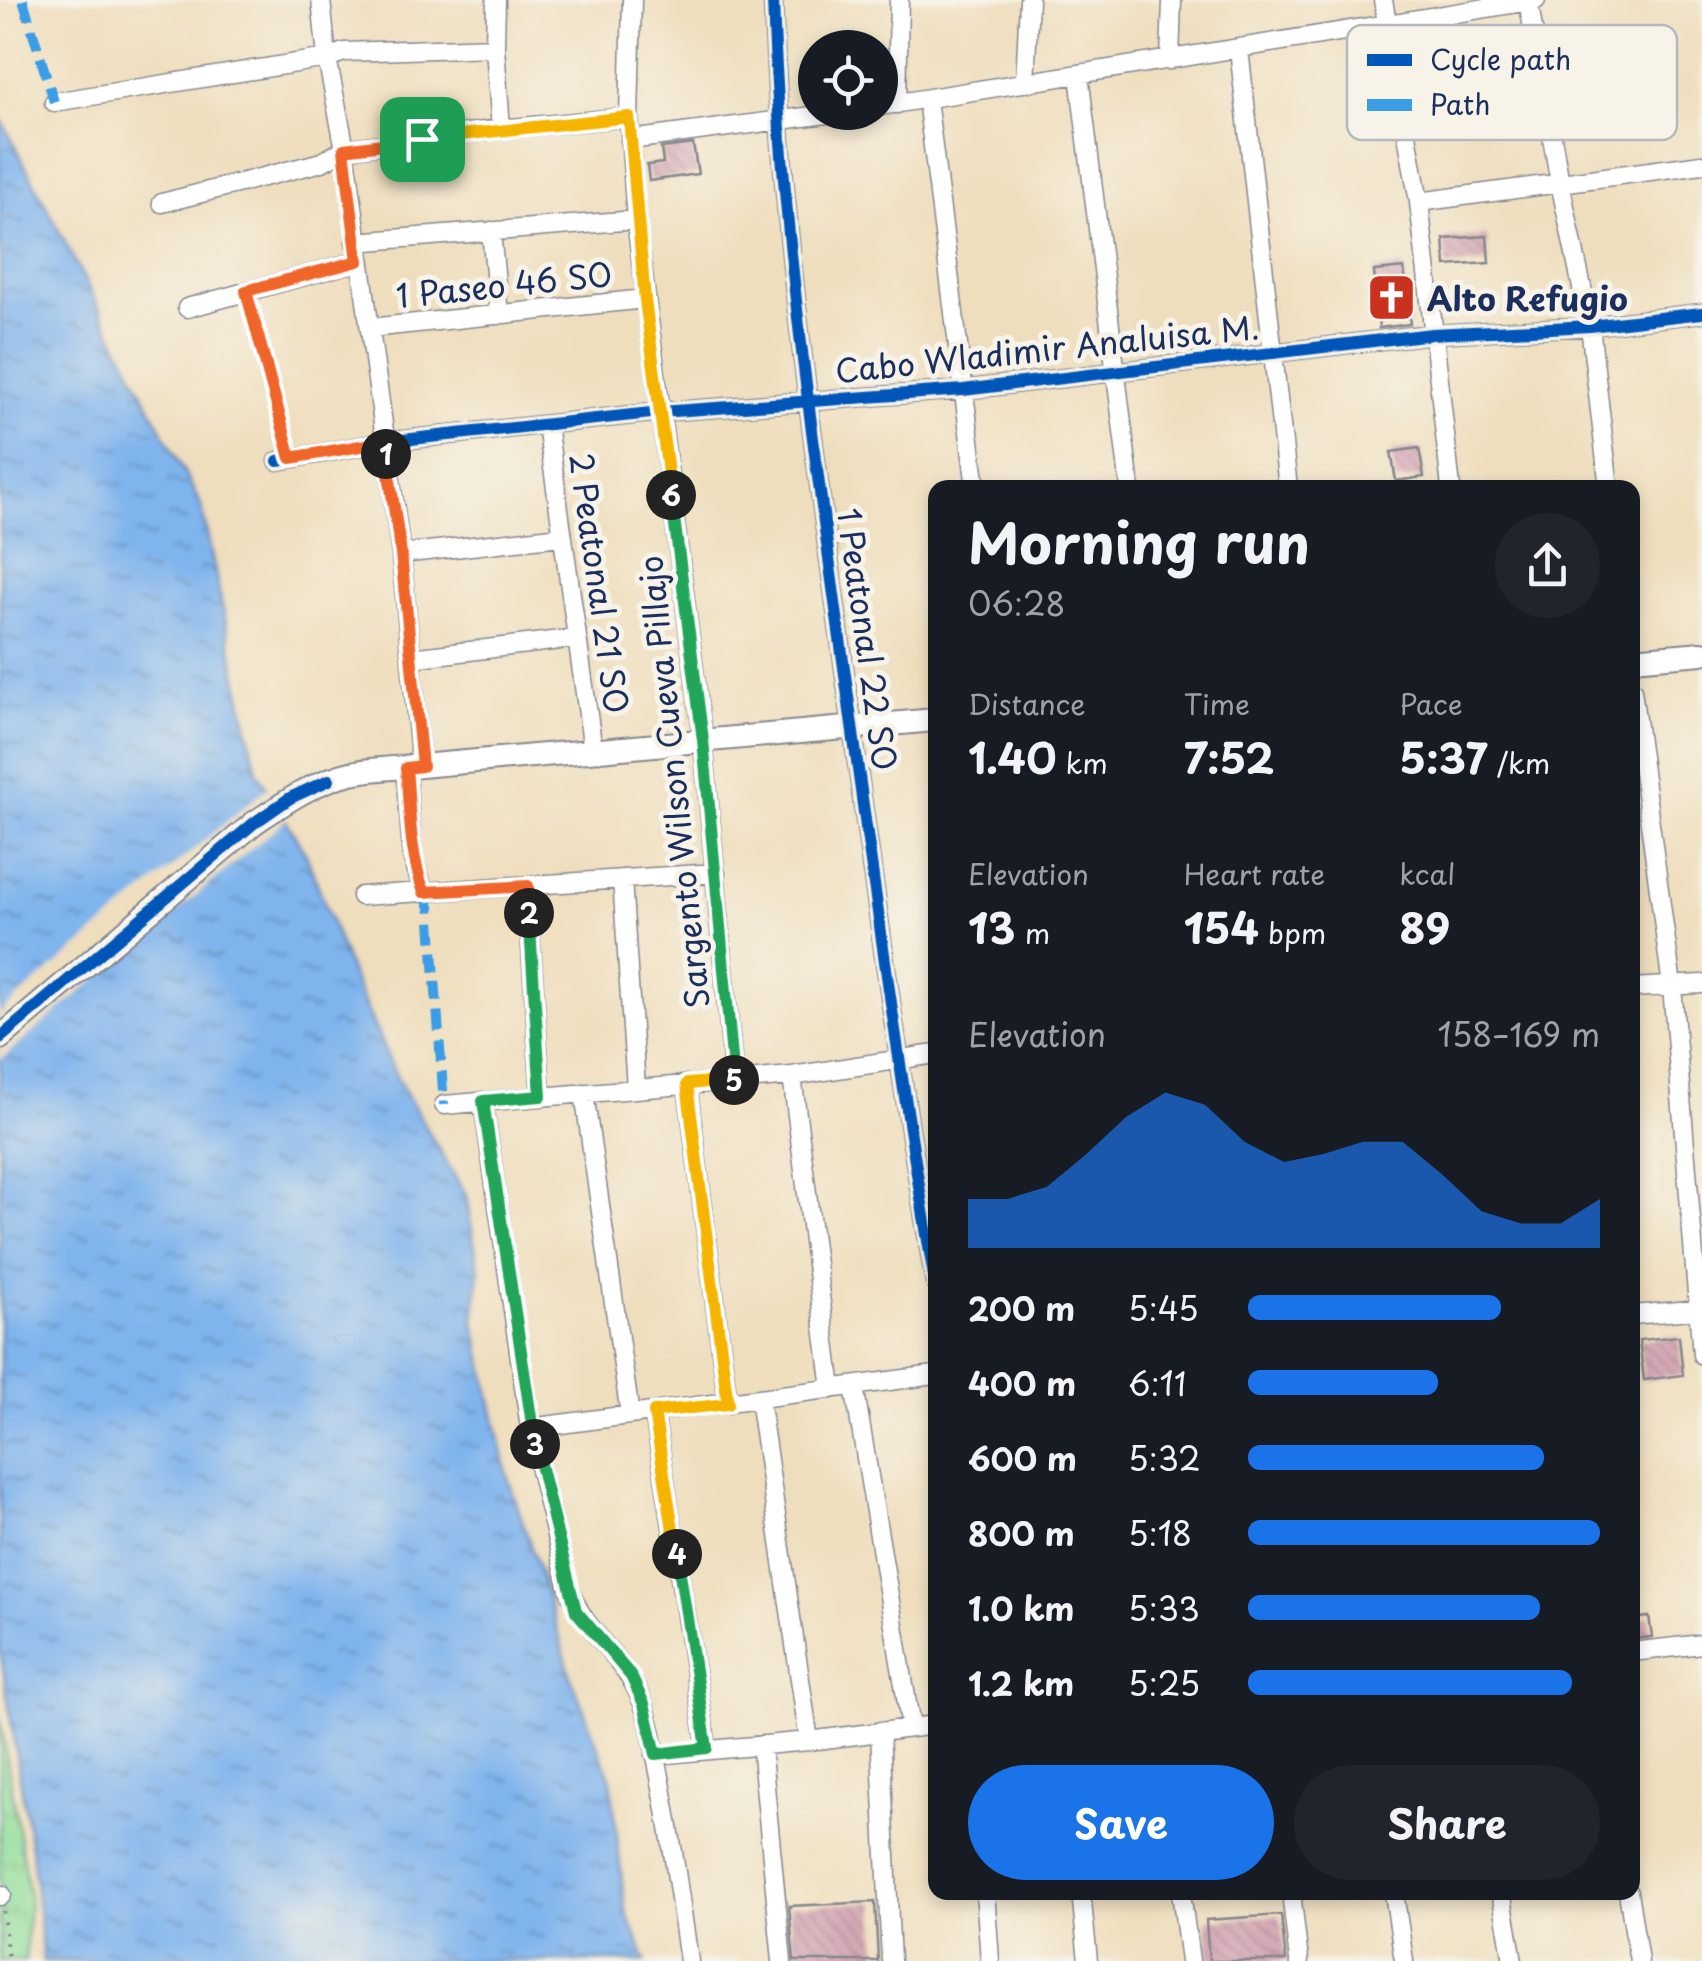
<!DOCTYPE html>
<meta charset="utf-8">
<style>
:root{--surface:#171b24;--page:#20242c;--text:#f1f3f6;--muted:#9ea1a6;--accent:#1a73e8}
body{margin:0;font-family:"Playpen Sans",sans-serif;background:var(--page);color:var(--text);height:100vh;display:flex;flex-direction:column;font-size:38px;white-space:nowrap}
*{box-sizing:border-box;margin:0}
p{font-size:32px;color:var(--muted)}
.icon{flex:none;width:55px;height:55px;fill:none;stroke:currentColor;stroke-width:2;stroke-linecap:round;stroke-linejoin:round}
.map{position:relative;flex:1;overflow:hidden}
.sheet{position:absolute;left:928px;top:480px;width:712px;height:1420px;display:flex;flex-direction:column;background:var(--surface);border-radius:20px;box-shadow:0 5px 15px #0003}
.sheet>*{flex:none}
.controls{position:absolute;left:798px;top:30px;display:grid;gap:20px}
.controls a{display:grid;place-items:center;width:100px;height:100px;border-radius:50%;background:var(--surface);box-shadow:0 5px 15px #0003;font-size:50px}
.pin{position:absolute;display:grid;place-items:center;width:85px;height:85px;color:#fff;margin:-42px;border-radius:20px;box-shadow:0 5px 15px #0006}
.km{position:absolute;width:50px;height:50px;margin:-25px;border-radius:50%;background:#222;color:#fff;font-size:28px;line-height:50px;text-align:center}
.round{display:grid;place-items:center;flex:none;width:105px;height:105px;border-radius:52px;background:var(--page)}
.overview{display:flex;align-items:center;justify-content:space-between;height:170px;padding:0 40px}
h1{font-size:55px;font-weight:700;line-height:75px}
.figures{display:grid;grid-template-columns:repeat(3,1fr);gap:15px;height:170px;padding:10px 40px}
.figures div{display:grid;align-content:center}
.figures b{font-size:42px;font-weight:700}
.figures small{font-size:28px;font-weight:400}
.figures p{font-size:28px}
.chart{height:280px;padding:20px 40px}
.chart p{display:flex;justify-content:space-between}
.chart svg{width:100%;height:180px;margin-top:10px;fill:var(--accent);opacity:.7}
.cta{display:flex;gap:20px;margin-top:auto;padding:20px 40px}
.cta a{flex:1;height:115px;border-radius:60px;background:var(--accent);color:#fff;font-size:40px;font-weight:700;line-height:115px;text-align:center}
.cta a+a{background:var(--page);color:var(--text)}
ul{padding:0 40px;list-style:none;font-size:32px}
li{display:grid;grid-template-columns:160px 120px 1fr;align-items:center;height:75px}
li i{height:25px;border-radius:12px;background:var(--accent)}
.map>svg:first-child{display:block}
.park{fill:url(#park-tufts);stroke:#56867c;stroke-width:2.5}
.water{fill:url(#water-ripples);stroke:#4d72a6;stroke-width:2.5}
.pier{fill:#efdebd}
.building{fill:url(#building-back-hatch)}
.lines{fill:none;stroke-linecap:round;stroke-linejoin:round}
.minor-casing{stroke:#85868e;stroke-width:21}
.tertiary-casing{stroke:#85868e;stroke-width:26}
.path{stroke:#85868e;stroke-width:4;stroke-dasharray:2.5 8;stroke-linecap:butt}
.minor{stroke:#fff;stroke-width:18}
.tertiary{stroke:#fff;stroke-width:22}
.quiet{stroke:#3b9de6;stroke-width:10;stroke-dasharray:20 10;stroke-linecap:butt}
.cycleway-casing{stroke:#f7f3e8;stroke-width:19}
.cycleway{stroke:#0057b8;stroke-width:12}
.split-1-casing{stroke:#fff;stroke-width:20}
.split-2-casing{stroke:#fff;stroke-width:20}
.split-3-casing{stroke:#fff;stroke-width:20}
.split-4-casing{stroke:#fff;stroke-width:20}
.split-5-casing{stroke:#fff;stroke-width:20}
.split-6-casing{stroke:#fff;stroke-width:20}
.split-7-casing{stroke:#fff;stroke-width:20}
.split-1{stroke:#f0652b;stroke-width:12}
.split-2{stroke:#f0652b;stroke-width:12}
.split-3{stroke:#22a559;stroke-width:12}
.split-4{stroke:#22a559;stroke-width:12}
.split-5{stroke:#f5b400;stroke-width:12}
.split-6{stroke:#22a559;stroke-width:12}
.split-7{stroke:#f5b400;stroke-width:12}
.labels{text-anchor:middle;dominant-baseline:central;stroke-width:10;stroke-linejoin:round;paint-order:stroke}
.street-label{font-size:32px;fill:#1b2f5e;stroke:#f7f3e8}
.poi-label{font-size:32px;font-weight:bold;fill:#1b2f5e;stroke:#f7f3e8;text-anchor:start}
.key{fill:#f7f3e8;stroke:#b5b8bf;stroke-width:2.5}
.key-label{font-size:28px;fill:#1b2f5e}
</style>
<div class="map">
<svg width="1702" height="1961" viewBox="0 0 1702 1961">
<defs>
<pattern id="park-tufts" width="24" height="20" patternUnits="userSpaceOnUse" patternTransform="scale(2.5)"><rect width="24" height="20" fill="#92de9b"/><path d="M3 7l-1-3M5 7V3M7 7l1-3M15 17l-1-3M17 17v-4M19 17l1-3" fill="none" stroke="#7dbf88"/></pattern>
<pattern id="water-ripples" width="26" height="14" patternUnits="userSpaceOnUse" patternTransform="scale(2.5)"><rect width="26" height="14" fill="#7fb4ed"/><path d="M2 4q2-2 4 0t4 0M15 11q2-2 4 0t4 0" fill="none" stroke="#6793c3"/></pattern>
<pattern id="building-back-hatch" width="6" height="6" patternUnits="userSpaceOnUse" patternTransform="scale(2.5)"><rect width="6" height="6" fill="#ce99aa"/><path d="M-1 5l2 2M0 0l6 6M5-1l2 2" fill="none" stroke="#a67d8e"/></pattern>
</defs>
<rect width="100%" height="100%" fill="#f7f3e8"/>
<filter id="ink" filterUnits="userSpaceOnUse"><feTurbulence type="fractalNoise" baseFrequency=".01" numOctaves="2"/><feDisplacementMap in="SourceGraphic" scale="20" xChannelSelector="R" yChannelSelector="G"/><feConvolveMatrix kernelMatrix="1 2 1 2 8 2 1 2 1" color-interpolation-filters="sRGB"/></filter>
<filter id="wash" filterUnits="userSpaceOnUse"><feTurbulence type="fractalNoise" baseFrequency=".0048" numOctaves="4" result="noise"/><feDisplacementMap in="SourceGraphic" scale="40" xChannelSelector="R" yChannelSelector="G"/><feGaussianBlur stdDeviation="2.25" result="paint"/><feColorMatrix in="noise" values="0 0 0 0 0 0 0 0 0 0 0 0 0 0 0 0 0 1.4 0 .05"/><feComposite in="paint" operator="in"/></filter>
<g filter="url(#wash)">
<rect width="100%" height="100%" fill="#efdebd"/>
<!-- park -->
<path class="park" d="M0,1716L29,1897L25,1961H0Z"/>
<!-- water -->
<path class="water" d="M0,117L201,505L257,772L306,854L351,974L397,1078L466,1196L479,1270L474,1321L508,1478L547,1595L571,1677L611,1780L625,1909L646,1961H43L33,1861L0,1650Z"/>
<!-- pier -->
<path class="pier" d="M270,785L289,817L0,1060V1013Z"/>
<g id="blocks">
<!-- building -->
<path class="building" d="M693,144L698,174L649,181L647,165L663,163L661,148Z
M1487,236L1489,263L1446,266L1444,239Z
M1404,268L1410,324L1379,328L1374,271Z
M1419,448L1424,477L1396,481L1391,452Z
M1679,1336L1683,1375L1644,1380L1639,1340Z
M1649,1617L1652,1637L1632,1639V1619Z
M875,1902L878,1961H794L789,1906Z
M1281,1915L1286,1961H1209L1206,1920Z"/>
</g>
</g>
<g filter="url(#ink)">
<use href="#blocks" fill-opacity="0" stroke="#85868e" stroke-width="2.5"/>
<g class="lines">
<defs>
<path id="minor" d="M321,0L327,58L345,149L401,554L421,766
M496,0L495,47L501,129
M632,0L629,117L636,220L703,740L734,1081
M773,0C780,214 811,427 840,639C870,854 898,1068 935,1282
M1383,0L1419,202L1451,488
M1528,0L1560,183L1590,326L1609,488
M1239,49L1288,488
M1170,60L1172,0
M1079,75L1130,488
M1025,83L1029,0
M927,99L976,488
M54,102L327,58L344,52L495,47
M897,104L899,0
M880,106L1536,0
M630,140L842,112
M1419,202L1702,164
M162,203L322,162L345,149L501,129L629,117
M491,231L499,315
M355,242L636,220
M187,308L359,261
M370,328L645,299
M547,425L593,750
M278,461L384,442L660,412L963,390L1432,334L1590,326L1702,313
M401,554L561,536
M411,658L577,638
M1632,690L1672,986L1702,1355
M406,768L412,855L424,893
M622,879L636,1088
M527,886L541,1096
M361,896L716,873
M1632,988L1702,984
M792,1076L832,1389
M687,1084L728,1404
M584,1093L630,1415
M483,1101L530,1428L568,1585C582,1632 624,1655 642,1701C652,1725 655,1752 660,1777C672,1838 680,1899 689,1961
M444,1105L792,1076L935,1054
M1632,1315L1702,1309
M854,1386L911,1727
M759,1398L809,1741
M654,1412L707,1748
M530,1428L935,1375
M1632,1652L1702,1644
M880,1731L891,1961
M761,1745L782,1961
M655,1755L809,1741L935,1725
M985,1892L990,1961
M1081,1892L1088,1961
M1181,1892L1190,1961
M1291,1892L1299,1961
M1394,1892L1404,1961
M1501,1892L1513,1961
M1628,1892L1639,1961
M0,1896L2,1895"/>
<path id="tertiary" d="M1632,659L1702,653
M0,1038L254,823C284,803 315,781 351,773C374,768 398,768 421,766L935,720"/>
</defs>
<!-- minor casing -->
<use href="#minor" class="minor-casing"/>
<!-- tertiary casing -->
<use href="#tertiary" class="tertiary-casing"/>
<!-- path -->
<path class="path" d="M251,309L286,439
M3,1911L8,1961"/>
<!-- minor -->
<use href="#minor" class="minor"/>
<!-- tertiary -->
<use href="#tertiary" class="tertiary"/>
<!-- quiet -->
<path class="quiet" d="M23,0L54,102
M424,893L430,907L444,1105"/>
<defs>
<path id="cycleway" d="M773,0C780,214 811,427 840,639C870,854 898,1068 935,1282
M278,461L384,442L660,412L963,390L1432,334L1590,326L1702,313
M0,1038L254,823L290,798L329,780"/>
</defs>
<!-- cycleway casing -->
<use href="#cycleway" class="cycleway-casing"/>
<!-- cycleway -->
<use href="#cycleway" class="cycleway"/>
</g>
</g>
<g class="lines" filter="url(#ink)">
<defs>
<path id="split-1" d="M386,454L384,442L291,458L246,291L358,261L344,149L422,139"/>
<path id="split-2" d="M386,454L401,554L422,766L406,768C410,811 409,851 424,892L528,886L529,913"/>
<path id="split-3" d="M529,913L541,1096L483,1101L535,1444"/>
<path id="split-4" d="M535,1444L576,1611L631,1676L644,1704L656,1754L707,1748L677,1554"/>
<path id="split-5" d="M677,1554L654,1412L728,1404L687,1084L734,1080"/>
<path id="split-6" d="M671,495L703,740L734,1080"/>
<path id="split-7" d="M422,139L629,117L645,300L671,495"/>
</defs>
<!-- split-1 casing -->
<use href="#split-1" class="split-1-casing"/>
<!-- split-2 casing -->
<use href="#split-2" class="split-2-casing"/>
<!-- split-3 casing -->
<use href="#split-3" class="split-3-casing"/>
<!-- split-4 casing -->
<use href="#split-4" class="split-4-casing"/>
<!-- split-5 casing -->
<use href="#split-5" class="split-5-casing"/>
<!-- split-6 casing -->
<use href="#split-6" class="split-6-casing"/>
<!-- split-7 casing -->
<use href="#split-7" class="split-7-casing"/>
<!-- split-1 -->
<use href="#split-1" class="split-1"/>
<!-- split-2 -->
<use href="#split-2" class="split-2"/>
<!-- split-3 -->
<use href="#split-3" class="split-3"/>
<!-- split-4 -->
<use href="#split-4" class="split-4"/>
<!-- split-5 -->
<use href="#split-5" class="split-5"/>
<!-- split-6 -->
<use href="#split-6" class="split-6"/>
<!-- split-7 -->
<use href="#split-7" class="split-7"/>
</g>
<!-- icons -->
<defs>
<symbol id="church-square" viewBox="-11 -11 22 22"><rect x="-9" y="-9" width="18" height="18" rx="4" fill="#c8321e" stroke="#f7f3e8"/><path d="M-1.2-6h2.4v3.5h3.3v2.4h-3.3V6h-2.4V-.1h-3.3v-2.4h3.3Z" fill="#fff"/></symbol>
</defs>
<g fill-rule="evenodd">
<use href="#church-square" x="1364" y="270" width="55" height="55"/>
</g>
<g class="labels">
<!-- street labels -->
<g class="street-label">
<text transform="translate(504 284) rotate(-6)">1 Paseo 46 SO</text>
<text transform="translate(1047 348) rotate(-6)">Cabo Wladimir Analuisa M.</text>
<text transform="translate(600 583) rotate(82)">2 Peatonal 21 SO</text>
<text transform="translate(868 639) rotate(82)">1 Peatonal 22 SO</text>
<text transform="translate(673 782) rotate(-96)">Sargento Wilson Cueva Pillajo</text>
</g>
<!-- poi labels -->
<g class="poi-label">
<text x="1427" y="298">Alto Refugio</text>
</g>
</g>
<!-- legend -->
<rect x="1347" y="25" width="330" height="115" rx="15" class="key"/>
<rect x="1367" y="54" width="45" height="12" fill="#0057b8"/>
<rect x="1367" y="99" width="45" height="12" fill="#3b9de6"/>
<g class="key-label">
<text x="1430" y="70">Cycle path</text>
<text x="1430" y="115">Path</text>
</g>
</svg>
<div class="controls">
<a><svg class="icon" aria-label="locate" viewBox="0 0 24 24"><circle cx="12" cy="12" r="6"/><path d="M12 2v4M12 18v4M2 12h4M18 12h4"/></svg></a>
</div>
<div class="pin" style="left:422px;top:139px;background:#1e9e55"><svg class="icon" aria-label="arrive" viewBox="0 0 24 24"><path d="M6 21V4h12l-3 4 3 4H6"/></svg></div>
<b class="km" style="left:386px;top:454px">1</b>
<b class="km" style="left:529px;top:913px">2</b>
<b class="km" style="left:535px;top:1444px">3</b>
<b class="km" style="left:677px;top:1554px">4</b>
<b class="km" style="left:734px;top:1080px">5</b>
<b class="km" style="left:671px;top:495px">6</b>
<section class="sheet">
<div class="overview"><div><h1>Morning run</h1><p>06:28</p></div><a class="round"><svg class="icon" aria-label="share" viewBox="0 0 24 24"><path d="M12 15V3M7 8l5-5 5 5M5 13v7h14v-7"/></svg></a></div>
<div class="figures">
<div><p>Distance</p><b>1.40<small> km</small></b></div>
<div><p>Time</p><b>7:52</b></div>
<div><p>Pace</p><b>5:37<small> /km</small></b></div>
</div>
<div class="figures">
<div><p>Elevation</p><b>13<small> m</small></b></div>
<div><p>Heart rate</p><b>154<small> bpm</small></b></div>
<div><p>kcal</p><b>89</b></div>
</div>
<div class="chart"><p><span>Elevation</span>158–169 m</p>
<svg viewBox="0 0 160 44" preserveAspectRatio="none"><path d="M0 44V32L10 32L20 29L30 21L40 12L50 6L60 9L70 18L80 23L90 21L100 18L110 18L120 26L130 35L140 38L150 38L160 32V44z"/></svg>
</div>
<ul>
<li><b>200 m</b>5:45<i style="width:72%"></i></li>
<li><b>400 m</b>6:11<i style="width:54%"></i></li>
<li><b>600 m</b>5:32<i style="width:84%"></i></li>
<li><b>800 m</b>5:18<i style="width:100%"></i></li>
<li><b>1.0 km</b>5:33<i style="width:83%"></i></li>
<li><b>1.2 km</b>5:25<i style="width:92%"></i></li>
</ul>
<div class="cta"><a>Save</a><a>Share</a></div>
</section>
</div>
